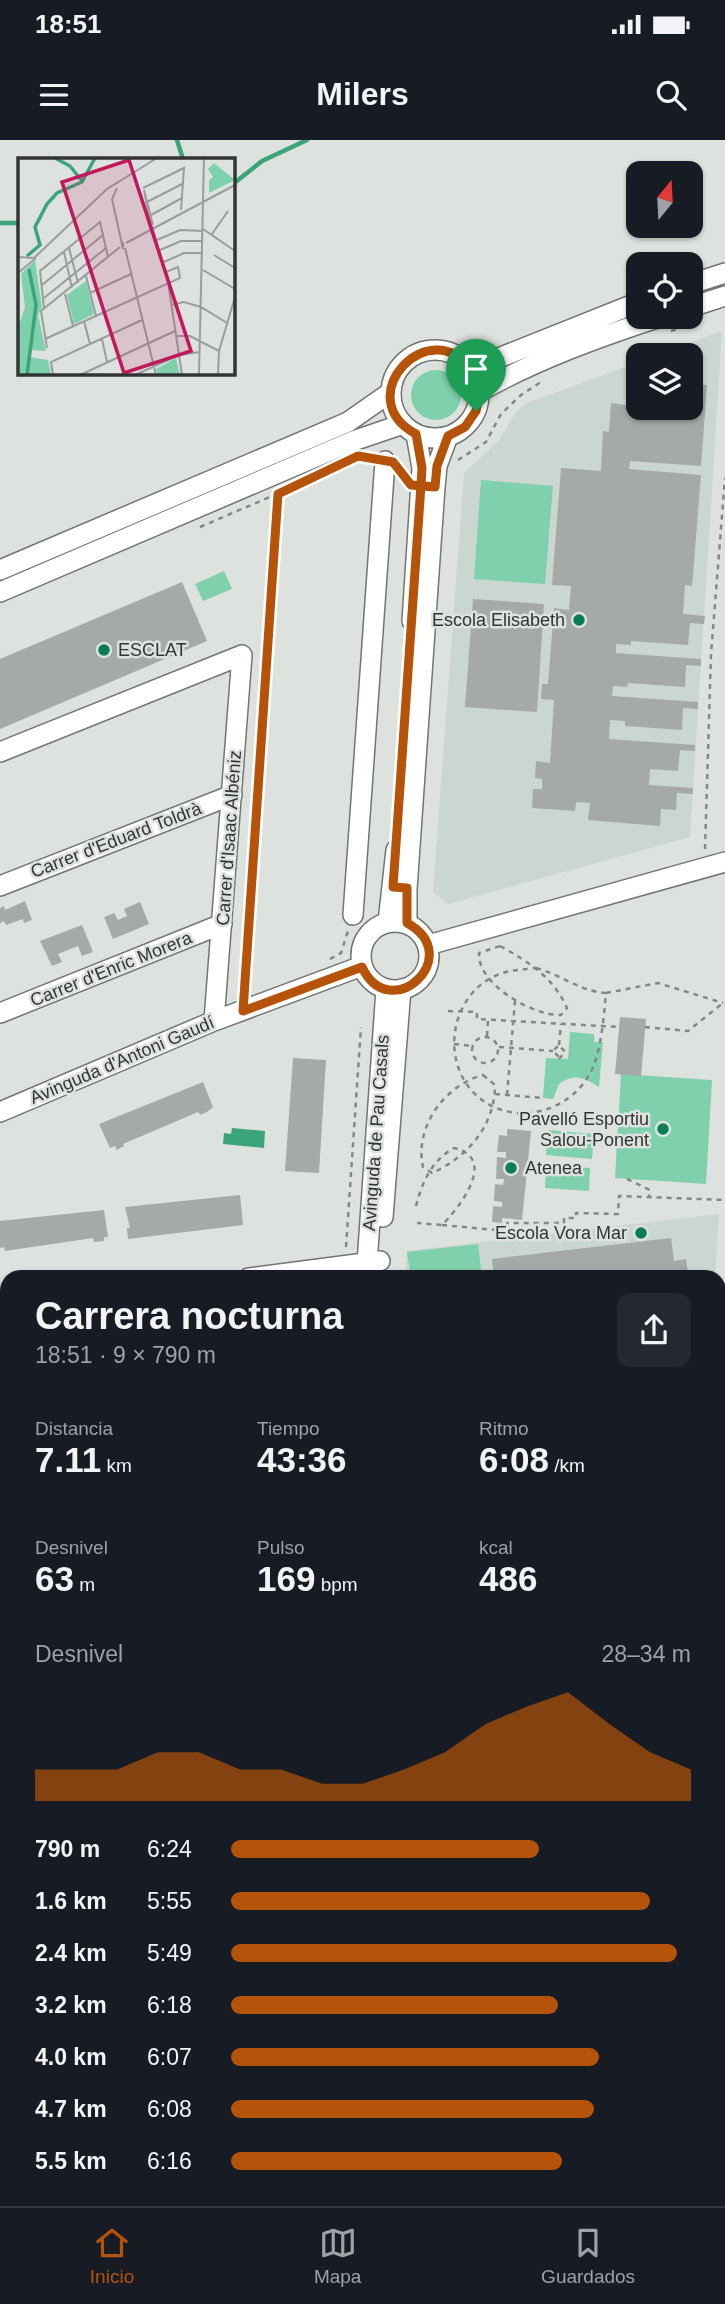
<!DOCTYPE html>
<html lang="es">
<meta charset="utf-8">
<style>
:root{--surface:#171b24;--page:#242831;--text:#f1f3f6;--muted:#9ea1a6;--line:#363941;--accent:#b45309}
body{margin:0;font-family:Helvetica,sans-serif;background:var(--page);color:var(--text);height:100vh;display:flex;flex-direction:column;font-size:26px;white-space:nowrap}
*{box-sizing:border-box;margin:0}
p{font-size:23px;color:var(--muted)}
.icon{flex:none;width:38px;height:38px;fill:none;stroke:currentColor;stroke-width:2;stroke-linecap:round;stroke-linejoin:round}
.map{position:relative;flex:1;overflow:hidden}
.details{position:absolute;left:0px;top:1130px;width:726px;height:936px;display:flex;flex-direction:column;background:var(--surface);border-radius:21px 21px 0 0;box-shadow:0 2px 5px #0004}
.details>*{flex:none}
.needle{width:46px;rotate:18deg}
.controls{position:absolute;left:626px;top:21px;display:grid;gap:14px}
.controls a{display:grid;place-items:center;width:77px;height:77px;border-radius:14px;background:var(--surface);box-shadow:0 2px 5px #0004;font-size:35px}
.pin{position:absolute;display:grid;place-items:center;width:60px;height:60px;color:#fff;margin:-72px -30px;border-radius:50% 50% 50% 0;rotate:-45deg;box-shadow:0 0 7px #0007}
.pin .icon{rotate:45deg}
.round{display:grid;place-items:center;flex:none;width:74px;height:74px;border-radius:14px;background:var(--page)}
.head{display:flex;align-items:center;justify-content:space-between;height:119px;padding:0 35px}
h1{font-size:38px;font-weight:700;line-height:52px}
.stats{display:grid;grid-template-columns:repeat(3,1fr);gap:10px;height:119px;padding:7px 35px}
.stats div{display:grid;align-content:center}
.stats b{font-size:35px;font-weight:700}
.stats small{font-size:19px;font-weight:400}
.stats p{font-size:19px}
.chart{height:196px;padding:14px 35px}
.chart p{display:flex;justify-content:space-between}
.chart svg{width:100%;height:126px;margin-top:7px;fill:var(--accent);opacity:.7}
ul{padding:0 35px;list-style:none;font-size:23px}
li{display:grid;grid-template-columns:112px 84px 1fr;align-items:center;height:52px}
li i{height:18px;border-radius:9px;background:var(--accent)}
.status{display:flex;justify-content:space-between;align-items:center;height:49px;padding:0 35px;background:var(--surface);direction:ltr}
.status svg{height:19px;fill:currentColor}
header{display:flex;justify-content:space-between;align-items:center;height:91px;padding:0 35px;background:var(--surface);font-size:32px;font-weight:700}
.menu{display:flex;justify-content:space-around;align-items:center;height:98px;border-top:2px solid var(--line);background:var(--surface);font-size:19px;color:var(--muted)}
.menu a{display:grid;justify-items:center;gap:4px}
.menu .active{color:var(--accent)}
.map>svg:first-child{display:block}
.built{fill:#cad6d0}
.green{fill:#7fd0ac}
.water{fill:#3ba47b}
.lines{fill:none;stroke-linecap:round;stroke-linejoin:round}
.stream{stroke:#3ba47b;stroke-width:4.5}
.building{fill:#a5a9a7}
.minor-casing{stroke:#717573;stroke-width:22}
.path{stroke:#848785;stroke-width:2.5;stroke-dasharray:5 5;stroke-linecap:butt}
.minor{stroke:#fff;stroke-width:19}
.route-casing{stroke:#fff;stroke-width:14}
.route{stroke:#b45309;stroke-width:9}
.poi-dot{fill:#0b7c58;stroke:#dde2df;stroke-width:2.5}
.labels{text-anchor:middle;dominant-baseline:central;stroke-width:5;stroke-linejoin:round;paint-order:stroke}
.poi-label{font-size:18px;fill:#333534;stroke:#dde2df;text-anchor:end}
.street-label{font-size:18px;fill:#333534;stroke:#dde2df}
.inset-river{fill:none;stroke:#3ba47b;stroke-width:3.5}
.inset-road{fill:none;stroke:#999d9b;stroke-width:2}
.view{fill:#c2185b;fill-opacity:0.15;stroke:#c2185b;stroke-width:3.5}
.inset-edge{fill:none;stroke:#333534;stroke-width:3.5}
</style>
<div class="status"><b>18:51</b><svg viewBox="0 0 49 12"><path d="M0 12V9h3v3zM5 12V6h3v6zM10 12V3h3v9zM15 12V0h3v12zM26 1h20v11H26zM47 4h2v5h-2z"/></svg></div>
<header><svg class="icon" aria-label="menu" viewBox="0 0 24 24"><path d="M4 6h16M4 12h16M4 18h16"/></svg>Milers<svg class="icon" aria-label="search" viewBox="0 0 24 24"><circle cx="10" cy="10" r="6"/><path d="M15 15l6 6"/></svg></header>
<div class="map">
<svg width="725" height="2066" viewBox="0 0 725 2066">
<rect width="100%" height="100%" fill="#dde2df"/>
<!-- built -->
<path class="built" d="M722,191L690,697L448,764L433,752L464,333L499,300L517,271L527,263L639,222V268H691V215H656Z
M719,1074L715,1137L405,1138L407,1111Z"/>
<!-- green -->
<path class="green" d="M411 255a25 25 0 1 1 50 0a25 25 0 1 1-50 0Z
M481,340L553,346L545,444L474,439Z
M224,431L232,449L203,461L195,444Z
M570,892L594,894V902H603L599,947C584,937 574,933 559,944L553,959L543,958L546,918L568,919Z
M621,934L712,940L706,1044L615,1038Z
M548,990L594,994L592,1019L546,1015Z
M546,1025L590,1028L589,1051L545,1048Z
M478,1104L482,1137H411L407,1112Z"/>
<!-- water -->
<path class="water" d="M232,988L265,991L264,1008L223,1004L224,993L231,994Z"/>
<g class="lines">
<!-- stream -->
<path class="stream" d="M177,0L183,19
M233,44L262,21L307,0
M0,83H19"/>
</g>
<!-- building -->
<path class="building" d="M691,244L707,245L701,326L630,321L629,329L701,335L692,446L685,445L683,474L705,476L704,484L690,483L688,505L631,501V505L616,504V513L701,519V526L686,525L685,547L628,543L627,547L613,546L612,556L698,562V569L683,568L682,590L625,586V581L610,580L609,599L695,605V611L680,610L678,631L650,629L649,645L693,648V654L677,653L676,670L661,669L660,686L588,680L590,663L576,662L575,671L532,668L533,649H542V639L535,638L536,621L550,623L554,560L541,559L542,544H548L554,468L569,470L571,446L552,445L561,328L601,331L603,291L609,292L611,263L632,266L633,254L639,255V268H691Z
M182,442L207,501L0,589V519Z
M473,459L544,464L537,572L465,567Z
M25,761L32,780L24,783L23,779L6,785L4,781L0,783V768L4,766L5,770Z
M140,762L149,784L113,799L104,777L114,773L118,780L127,776L124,769Z
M82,785L93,812L82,816L78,806L58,814L62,822L52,826L40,801Z
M620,877L646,879L641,936L615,934Z
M293,918L326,920L319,1033L285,1031Z
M203,942L213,967L207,972L200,975L198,972L123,1004L124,1006L117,1010L115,1006L110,1008L99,984Z
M507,989L531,991L522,1080L502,1078V1083L492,1082L493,1066L502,1067V1062L494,1061L495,1044L503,1045L504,1039H496L497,1017L506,1018V1012H497L499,995L507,996Z
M240,1055L243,1085L128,1099L127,1088H130L125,1067Z
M104,1070L108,1097H104V1101L94,1102L93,1098L5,1111L4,1107L0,1108V1081Z
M671,1098L674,1121L686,1119L689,1138H494L492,1119Z
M7,1312V1345L0,1346V1313Z
M7,1460V1489L0,1490V1461Z
M7,1566V1597L0,1598V1567Z
M719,1587L725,1588V1672L721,1698Z
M7,1702V1738L0,1739V1703Z
M7,1807V1846L0,1847V1808Z
M7,1945V1976L0,1977V1946Z
M7,2047V2060H37V2066H0V2048Z
M59,2060H172V2063L144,2066H60Z"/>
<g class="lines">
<defs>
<path id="minor" d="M691,144L725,133
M691,167L725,156
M391 254a44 44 0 1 1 88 0a44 44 0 1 1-88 0Z
M465,222L491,221L639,162
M479,252C535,220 599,197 660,177
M0,430L348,282L391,252
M0,452L353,301L403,284
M412,481L422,328L416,294
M0,612L242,515L214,881
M0,746L232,655
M353,775L385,321
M361 816a34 34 0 1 1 68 0a34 34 0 1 1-68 0Z
M388,782L396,710
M407,783V749L435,347L437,326L448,296
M428,805L725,722
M0,873L222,784
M0,972L214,881L362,826
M383,1077L401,849
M249,1138L380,1121
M366,1138L386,849
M0,1166L7,1165
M719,1284L725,1223
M719,1325L725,1324
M0,1407H7
M719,1556H725
M0,1652L7,1651
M719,1891L725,1892
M0,1893L7,1892
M311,2066L312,2060
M587,2066H603"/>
</defs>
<!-- minor casing -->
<use href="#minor" class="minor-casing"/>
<!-- path -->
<path class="path" d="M671,191L691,185
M458,320L486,302L501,274L521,255L544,240
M200,387L300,344
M705,709L711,514L725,338
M500,806C529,822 553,837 567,868L561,875C533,876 477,844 479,813Z
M330,819L341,813L348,791
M536,828C562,835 579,851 606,853C604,875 602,901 595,922C579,970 515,991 476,955C442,923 449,863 489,839C504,830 519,830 536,828Z
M245,850L278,354
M606,853L658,843L723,863
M448,871L477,872V879L619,887
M645,887L688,891L723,863
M487,896L488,880
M472 910a13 13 0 1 1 26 0a13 13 0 1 1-26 0Z
M454,904L472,906
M559,905L561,884
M499,907L553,911
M559,919L565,912L559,905L553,911L559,917
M483,935L495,945C495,985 468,1017 432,1033L423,1027C414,987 445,945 483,935Z
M495,954L543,958
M507,955L515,861
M627,1039L650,1050L649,1057
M416,1066C422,1042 432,1020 454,1008C498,1018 460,1067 442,1085L417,1083
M442,1085L507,1091V1083H564V1078H576V1073L618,1074L619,1056L725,1060
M346,1107L361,887
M719,1830L725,1809
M280,2066V2060
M641,2066L643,2060"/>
<!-- minor -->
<use href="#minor" class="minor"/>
</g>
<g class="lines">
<defs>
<path id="route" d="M476,271L465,287L448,296L437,326L435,347L411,345L393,322L358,316L278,354L243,871L362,827C390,887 467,816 407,783V748L393,747L421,345L422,328L416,294C348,257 431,171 471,230C480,242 480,257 476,271"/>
</defs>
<!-- route casing -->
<use href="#route" class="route-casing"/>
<!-- route -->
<use href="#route" class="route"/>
</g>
<!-- markers -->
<g class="poi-dot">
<circle cx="579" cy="480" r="7"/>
<circle cx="104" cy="510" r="7"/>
<circle cx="663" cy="989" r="7"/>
<circle cx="511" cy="1028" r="7"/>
<circle cx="641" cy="1093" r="7"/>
</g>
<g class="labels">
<!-- poi labels -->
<g class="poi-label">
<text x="565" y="480">Escola Elisabeth</text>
<text x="118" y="510" text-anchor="start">ESCLAT</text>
<text x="649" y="979">Pavelló Esportiu<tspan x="649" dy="21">Salou-Ponent</tspan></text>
<text x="525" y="1028" text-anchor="start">Atenea</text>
<text x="627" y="1093">Escola Vora Mar</text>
</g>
<!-- street labels -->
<g class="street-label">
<text transform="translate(229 698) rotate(-86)">Carrer d'Isaac Albéniz</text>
<text transform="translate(116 700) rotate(-21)">Carrer d'Eduard Toldrà</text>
<text transform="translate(111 829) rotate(-22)">Carrer d'Enric Morera</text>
<text transform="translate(122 920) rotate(-23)">Avinguda d'Antoni Gaudí</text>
<text transform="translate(376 993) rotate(-86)">Avinguda de Pau Casals</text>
</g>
</g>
<!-- overview -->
<g transform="translate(18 18)">
<rect width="217" height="217" fill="#dde2df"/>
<path d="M196,5L217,22L191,35V22L195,19L190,11ZM17,102L24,149L20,157L28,193L12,192L11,199L30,202L33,217H0V169L7,149L3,116ZM68,123L76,156L56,166L49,137ZM158,200L162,217H140L138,211Z" fill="#7fd0ac"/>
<path class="inset-river" d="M37,0L52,8L64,23M9,98L22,87L17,69L29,46L39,35L64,24L77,0M9,217L18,147L11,111"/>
<path class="inset-road" d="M99,30L94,41L105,91V84M125,30L166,10L163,52M129,44L166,25M133,57L164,40M134,68L150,124L164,217M133,69L126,32L135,67M185,71L217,93M194,76L210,53M139,82L162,72L185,73M108,85L217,27M51,90L60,125M107,90L138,217M142,92L163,83H185M46,94L54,130M196,97L217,110M0,99L16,100L89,31L139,0M146,104L166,95H185M185,112L217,131M0,115L18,100M68,118L78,158M24,127L85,77M72,135L113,116M47,136L55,168M26,140L88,90M153,147L166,144L183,149L209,165M26,150L22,113L82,64L90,99M66,163L72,186M158,178H172L201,193M27,181L162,120L160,109L148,114M84,181L89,204M29,190L23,153L102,89M35,217L33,204L124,162M62,217L157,173M117,217L161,197L182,194M181,217L186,0M200,217L201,193L217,139"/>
<path class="view" d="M111,2L173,193L106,215L44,24Z"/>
<rect width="217" height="217" class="inset-edge"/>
</g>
</svg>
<div class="controls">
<a><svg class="needle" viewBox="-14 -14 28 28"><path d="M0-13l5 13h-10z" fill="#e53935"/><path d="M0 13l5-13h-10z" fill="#9ea1a6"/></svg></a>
<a><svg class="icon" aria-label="locate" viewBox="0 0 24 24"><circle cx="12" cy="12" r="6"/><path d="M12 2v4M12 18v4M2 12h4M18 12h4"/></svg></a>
<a><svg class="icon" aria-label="layers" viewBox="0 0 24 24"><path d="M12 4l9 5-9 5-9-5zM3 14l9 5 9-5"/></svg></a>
</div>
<div class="pin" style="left:476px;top:271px;background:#1e9e55"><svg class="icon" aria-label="arrive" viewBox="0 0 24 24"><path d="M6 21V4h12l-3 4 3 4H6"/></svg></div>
<section class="details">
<div class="head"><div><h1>Carrera nocturna</h1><p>18:51 · 9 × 790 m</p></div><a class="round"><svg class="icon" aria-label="share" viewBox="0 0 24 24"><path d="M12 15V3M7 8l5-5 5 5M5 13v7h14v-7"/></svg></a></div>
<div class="stats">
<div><p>Distancia</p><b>7.11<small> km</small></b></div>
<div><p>Tiempo</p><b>43:36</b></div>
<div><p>Ritmo</p><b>6:08<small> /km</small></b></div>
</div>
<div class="stats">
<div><p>Desnivel</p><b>63<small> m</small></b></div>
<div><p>Pulso</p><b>169<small> bpm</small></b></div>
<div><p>kcal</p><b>486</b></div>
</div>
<div class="chart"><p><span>Desnivel</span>28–34 m</p>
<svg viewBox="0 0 160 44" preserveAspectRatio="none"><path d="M0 44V33L10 33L20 33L30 27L40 27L50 33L60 33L70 38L80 38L90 33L100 27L110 17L120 11L130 6L140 17L150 27L160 33V44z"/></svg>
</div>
<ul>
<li><b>790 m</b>6:24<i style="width:67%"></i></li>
<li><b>1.6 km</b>5:55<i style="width:91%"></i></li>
<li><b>2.4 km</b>5:49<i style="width:97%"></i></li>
<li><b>3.2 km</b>6:18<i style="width:71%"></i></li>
<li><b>4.0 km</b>6:07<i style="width:80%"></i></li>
<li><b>4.7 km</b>6:08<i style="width:79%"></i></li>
<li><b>5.5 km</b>6:16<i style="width:72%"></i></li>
</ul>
</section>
</div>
<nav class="menu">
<a class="active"><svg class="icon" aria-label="home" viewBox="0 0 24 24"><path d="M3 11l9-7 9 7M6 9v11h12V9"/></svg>Inicio</a>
<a><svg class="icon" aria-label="map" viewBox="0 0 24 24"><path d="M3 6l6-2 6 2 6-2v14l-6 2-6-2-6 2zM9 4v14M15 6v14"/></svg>Mapa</a>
<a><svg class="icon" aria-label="saved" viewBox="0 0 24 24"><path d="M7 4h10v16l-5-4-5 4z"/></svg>Guardados</a>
</nav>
